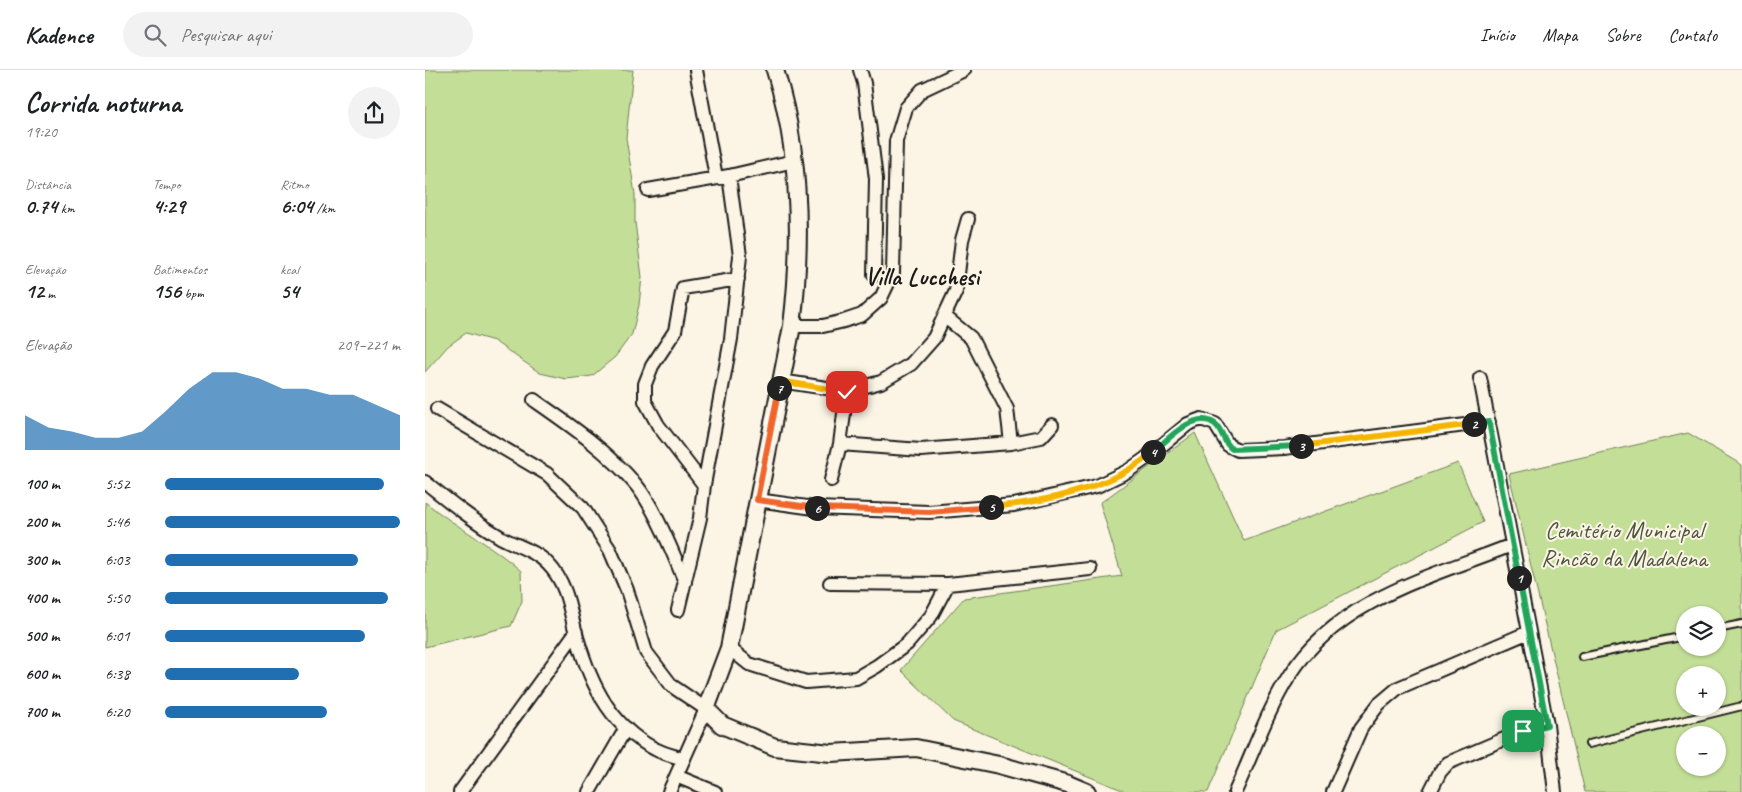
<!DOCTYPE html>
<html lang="pt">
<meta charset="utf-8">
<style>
:root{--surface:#fff;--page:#f2f2f2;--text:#202124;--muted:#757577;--line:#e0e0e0;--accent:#1f6fb2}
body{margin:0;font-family:Caveat,sans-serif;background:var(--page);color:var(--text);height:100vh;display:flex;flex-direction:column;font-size:19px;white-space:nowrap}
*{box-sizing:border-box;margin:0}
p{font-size:16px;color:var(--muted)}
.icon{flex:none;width:28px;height:28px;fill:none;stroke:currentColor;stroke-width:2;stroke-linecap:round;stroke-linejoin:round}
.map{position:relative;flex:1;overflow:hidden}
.details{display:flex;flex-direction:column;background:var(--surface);width:425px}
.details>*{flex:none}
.controls{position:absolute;left:1251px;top:536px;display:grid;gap:10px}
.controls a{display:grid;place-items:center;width:50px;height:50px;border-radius:50%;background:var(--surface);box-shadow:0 1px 4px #0004;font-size:25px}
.pin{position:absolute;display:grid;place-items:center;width:42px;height:42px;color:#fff;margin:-21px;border-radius:10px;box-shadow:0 2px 8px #0006}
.km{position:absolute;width:25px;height:25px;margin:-12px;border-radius:50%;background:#222;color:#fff;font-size:14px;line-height:25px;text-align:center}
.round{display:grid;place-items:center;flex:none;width:52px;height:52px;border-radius:26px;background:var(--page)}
.summary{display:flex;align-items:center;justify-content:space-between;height:85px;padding:0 25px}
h1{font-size:28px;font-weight:700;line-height:38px}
.figures{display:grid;grid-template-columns:repeat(3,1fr);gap:8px;height:85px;padding:5px 25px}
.figures div{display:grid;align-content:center}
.figures b{font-size:21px;font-weight:700}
.figures small{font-size:14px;font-weight:400}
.figures p{font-size:14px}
.chart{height:140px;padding:10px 25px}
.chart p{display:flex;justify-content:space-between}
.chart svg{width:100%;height:90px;margin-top:5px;fill:var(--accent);opacity:.7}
ul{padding:0 25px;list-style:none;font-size:16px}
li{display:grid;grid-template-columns:80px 60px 1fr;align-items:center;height:38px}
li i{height:12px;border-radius:6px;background:var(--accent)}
header{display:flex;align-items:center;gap:30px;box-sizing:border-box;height:70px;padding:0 25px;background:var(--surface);border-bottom:1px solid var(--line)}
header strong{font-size:24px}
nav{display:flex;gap:28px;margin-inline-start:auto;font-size:18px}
.search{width:350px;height:45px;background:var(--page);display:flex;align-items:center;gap:12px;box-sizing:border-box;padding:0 18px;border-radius:28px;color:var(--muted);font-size:19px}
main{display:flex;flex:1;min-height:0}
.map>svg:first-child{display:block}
.green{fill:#c3df97;stroke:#707e5a;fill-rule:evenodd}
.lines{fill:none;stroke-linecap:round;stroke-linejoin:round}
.service-casing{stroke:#1c1c1c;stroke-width:10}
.minor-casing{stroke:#1c1c1c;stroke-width:16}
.tertiary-casing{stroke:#1c1c1c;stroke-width:20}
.service{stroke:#fcf5e5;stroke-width:6}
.minor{stroke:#fcf5e5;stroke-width:12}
.tertiary{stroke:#fcf5e5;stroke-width:16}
.split-1-casing{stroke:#fff;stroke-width:10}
.split-2-casing{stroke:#fff;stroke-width:10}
.split-3-casing{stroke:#fff;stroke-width:10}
.split-4-casing{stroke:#fff;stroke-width:10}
.split-5-casing{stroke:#fff;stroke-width:10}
.split-6-casing{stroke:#fff;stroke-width:10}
.split-7-casing{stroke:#fff;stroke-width:10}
.split-8-casing{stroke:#fff;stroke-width:10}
.split-1{stroke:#22a559;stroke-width:6}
.split-2{stroke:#22a559;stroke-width:6}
.split-3{stroke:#f5b400;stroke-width:6}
.split-4{stroke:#22a559;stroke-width:6}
.split-5{stroke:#f5b400;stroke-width:6}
.split-6{stroke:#f0652b;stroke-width:6}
.split-7{stroke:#f0652b;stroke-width:6}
.split-8{stroke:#f5b400;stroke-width:6}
.labels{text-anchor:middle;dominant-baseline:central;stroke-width:4;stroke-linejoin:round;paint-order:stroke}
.park-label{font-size:24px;fill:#4e5641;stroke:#fcf5e5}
.neighbourhood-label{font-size:25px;font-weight:bold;fill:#1c1c1c;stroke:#fcf5e5}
</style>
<header>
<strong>Kadence</strong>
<div class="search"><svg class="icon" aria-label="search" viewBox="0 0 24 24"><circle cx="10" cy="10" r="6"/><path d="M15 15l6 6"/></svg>Pesquisar aqui</div>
<nav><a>Início</a><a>Mapa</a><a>Sobre</a><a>Contato</a></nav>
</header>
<main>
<section class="details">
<div class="summary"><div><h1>Corrida noturna</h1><p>19:20</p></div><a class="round"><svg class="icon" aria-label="share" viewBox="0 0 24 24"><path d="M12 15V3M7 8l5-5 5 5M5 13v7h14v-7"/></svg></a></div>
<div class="figures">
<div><p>Distância</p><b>0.74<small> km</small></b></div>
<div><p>Tempo</p><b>4:29</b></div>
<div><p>Ritmo</p><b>6:04<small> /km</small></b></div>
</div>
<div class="figures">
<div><p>Elevação</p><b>12<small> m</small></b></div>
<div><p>Batimentos</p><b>156<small> bpm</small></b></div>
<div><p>kcal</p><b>54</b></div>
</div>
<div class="chart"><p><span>Elevação</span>209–221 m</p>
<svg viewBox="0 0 160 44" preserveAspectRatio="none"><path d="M0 44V27L10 33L20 35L30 38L40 38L50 35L60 25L70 14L80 6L90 6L100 9L110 14L120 14L130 17L140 17L150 22L160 27V44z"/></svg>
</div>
<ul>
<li><b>100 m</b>5:52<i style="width:93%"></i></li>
<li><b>200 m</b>5:46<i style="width:100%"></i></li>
<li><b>300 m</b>6:03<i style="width:82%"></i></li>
<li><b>400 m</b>5:50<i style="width:95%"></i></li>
<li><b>500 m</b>6:01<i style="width:85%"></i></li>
<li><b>600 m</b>6:38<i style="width:57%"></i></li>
<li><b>700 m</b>6:20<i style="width:69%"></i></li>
</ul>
</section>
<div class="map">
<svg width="1317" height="722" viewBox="0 0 1317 722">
<rect width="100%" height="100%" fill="#fcf5e5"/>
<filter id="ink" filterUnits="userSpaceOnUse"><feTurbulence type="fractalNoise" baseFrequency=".02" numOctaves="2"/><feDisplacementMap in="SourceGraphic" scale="10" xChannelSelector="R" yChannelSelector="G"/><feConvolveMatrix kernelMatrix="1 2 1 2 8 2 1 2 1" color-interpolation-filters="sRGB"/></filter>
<g filter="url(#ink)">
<!-- green -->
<path class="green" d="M0,0H208L201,68L210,124V152L217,207L214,235L207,264L190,287L167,306L141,309L115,303L69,271L41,263L23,276L0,302Z
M770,363L819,471L1033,393L1058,452L851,560L783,722H702L528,651L476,600L539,528L697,506L675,433Z
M1263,363L1317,395V722H1160L1084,404ZM1260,545H1292V578H1260ZM1260,605H1292V638H1260ZM1260,665H1292V698H1260Z
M0,432C31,457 67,475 96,501L97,531L86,556L0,577Z"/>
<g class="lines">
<defs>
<path id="service" d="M1292,559L1317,554
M1157,587L1260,566
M1164,674L1317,636"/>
<path id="minor" d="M271,0L291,107
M435,0L439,13L451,109L449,205
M223,120L304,106L369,91
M519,246L546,268L582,339L586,373
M367,256H398L419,251L437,245L456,228L468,203L471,71L481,38L497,20L539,0
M1055,308L1122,655L1130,722
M355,311L422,321L456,312L486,294L509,268L531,221L537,170L543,149
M109,330C145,355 183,381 212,416C231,440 248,483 260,512
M12,339L122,404L158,438L185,480L202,520L221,582L247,616L281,639L244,722
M415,374L496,380L586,373L616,367L627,355
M406,410L415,374L422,321
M0,412C25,432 50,452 77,468C92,476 111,481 123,494C140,511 144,534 149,556C162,606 182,655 230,679C239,684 250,686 259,689
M279,415L233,355L220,331V314L227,296L250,261L258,218L313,209
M332,430L389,438L504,442L589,435L672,416L703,401L720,389L763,354L776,349L790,354L803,375L813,380L859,378L1064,352
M405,513L523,514L665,499
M253,540L275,448L279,415L306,269L315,186L304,106
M304,578L324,594L381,612L431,608L452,596L482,574L506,546L523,514
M251,706L290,722
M35,722L151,562
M164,722L201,658
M810,722C828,683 842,641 865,605C913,529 1008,506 1087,475
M908,722L936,658L954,634L973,618L1104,562
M1005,722L1015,702L1023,693L1098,661L1122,655"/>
<path id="tertiary" d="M350,0C376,82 377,172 367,256L304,578L281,639L297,655L350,677L406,683L491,678L574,695L643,714L662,722"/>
</defs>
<!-- service casing -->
<use href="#service" class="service-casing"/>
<!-- minor casing -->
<use href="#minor" class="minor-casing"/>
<!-- tertiary casing -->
<use href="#tertiary" class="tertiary-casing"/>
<!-- service -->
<use href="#service" class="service"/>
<!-- minor -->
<use href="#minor" class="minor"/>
<!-- tertiary -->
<use href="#tertiary" class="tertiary"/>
</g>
</g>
<g class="lines" filter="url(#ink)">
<defs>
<path id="split-1" d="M1094,508L1122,655L1098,661"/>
<path id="split-2" d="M1049,354L1064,352L1094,508"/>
<path id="split-3" d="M876,376L1049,354"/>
<path id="split-4" d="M728,382C742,370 770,339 790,354C798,361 798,372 807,379L876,376"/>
<path id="split-5" d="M566,437C619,432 687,419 728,382"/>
<path id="split-6" d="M392,438L504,442L566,437"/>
<path id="split-7" d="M354,318L332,430L392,438"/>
<path id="split-8" d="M354,318L355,311L422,322"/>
</defs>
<!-- split-1 casing -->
<use href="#split-1" class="split-1-casing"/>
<!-- split-2 casing -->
<use href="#split-2" class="split-2-casing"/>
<!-- split-3 casing -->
<use href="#split-3" class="split-3-casing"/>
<!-- split-4 casing -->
<use href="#split-4" class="split-4-casing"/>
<!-- split-5 casing -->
<use href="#split-5" class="split-5-casing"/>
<!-- split-6 casing -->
<use href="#split-6" class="split-6-casing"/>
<!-- split-7 casing -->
<use href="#split-7" class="split-7-casing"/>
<!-- split-8 casing -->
<use href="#split-8" class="split-8-casing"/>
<!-- split-1 -->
<use href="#split-1" class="split-1"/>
<!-- split-2 -->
<use href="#split-2" class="split-2"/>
<!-- split-3 -->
<use href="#split-3" class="split-3"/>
<!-- split-4 -->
<use href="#split-4" class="split-4"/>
<!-- split-5 -->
<use href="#split-5" class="split-5"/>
<!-- split-6 -->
<use href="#split-6" class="split-6"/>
<!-- split-7 -->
<use href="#split-7" class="split-7"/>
<!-- split-8 -->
<use href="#split-8" class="split-8"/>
</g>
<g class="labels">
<!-- park labels -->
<g class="park-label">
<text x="1199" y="460">Cemitério Municipal<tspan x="1199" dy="28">Rincão da Madalena</tspan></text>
</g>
<!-- neighbourhood labels -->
<g class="neighbourhood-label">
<text x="497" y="207">Villa Lucchesi</text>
</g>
</g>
</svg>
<div class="controls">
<a><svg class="icon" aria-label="layers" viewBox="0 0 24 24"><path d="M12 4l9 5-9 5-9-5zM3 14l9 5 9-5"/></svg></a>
<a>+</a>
<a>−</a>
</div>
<div class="pin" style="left:1098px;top:661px;background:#1e9e55"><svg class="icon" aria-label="arrive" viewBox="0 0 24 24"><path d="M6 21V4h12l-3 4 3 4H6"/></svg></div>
<div class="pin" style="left:422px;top:322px;background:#d93025"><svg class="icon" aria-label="check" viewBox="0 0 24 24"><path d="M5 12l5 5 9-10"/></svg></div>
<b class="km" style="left:1094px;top:508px">1</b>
<b class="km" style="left:1049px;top:354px">2</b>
<b class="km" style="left:876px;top:376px">3</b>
<b class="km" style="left:728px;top:382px">4</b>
<b class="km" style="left:566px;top:437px">5</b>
<b class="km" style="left:392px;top:438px">6</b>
<b class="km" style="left:354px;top:318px">7</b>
</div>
</main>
